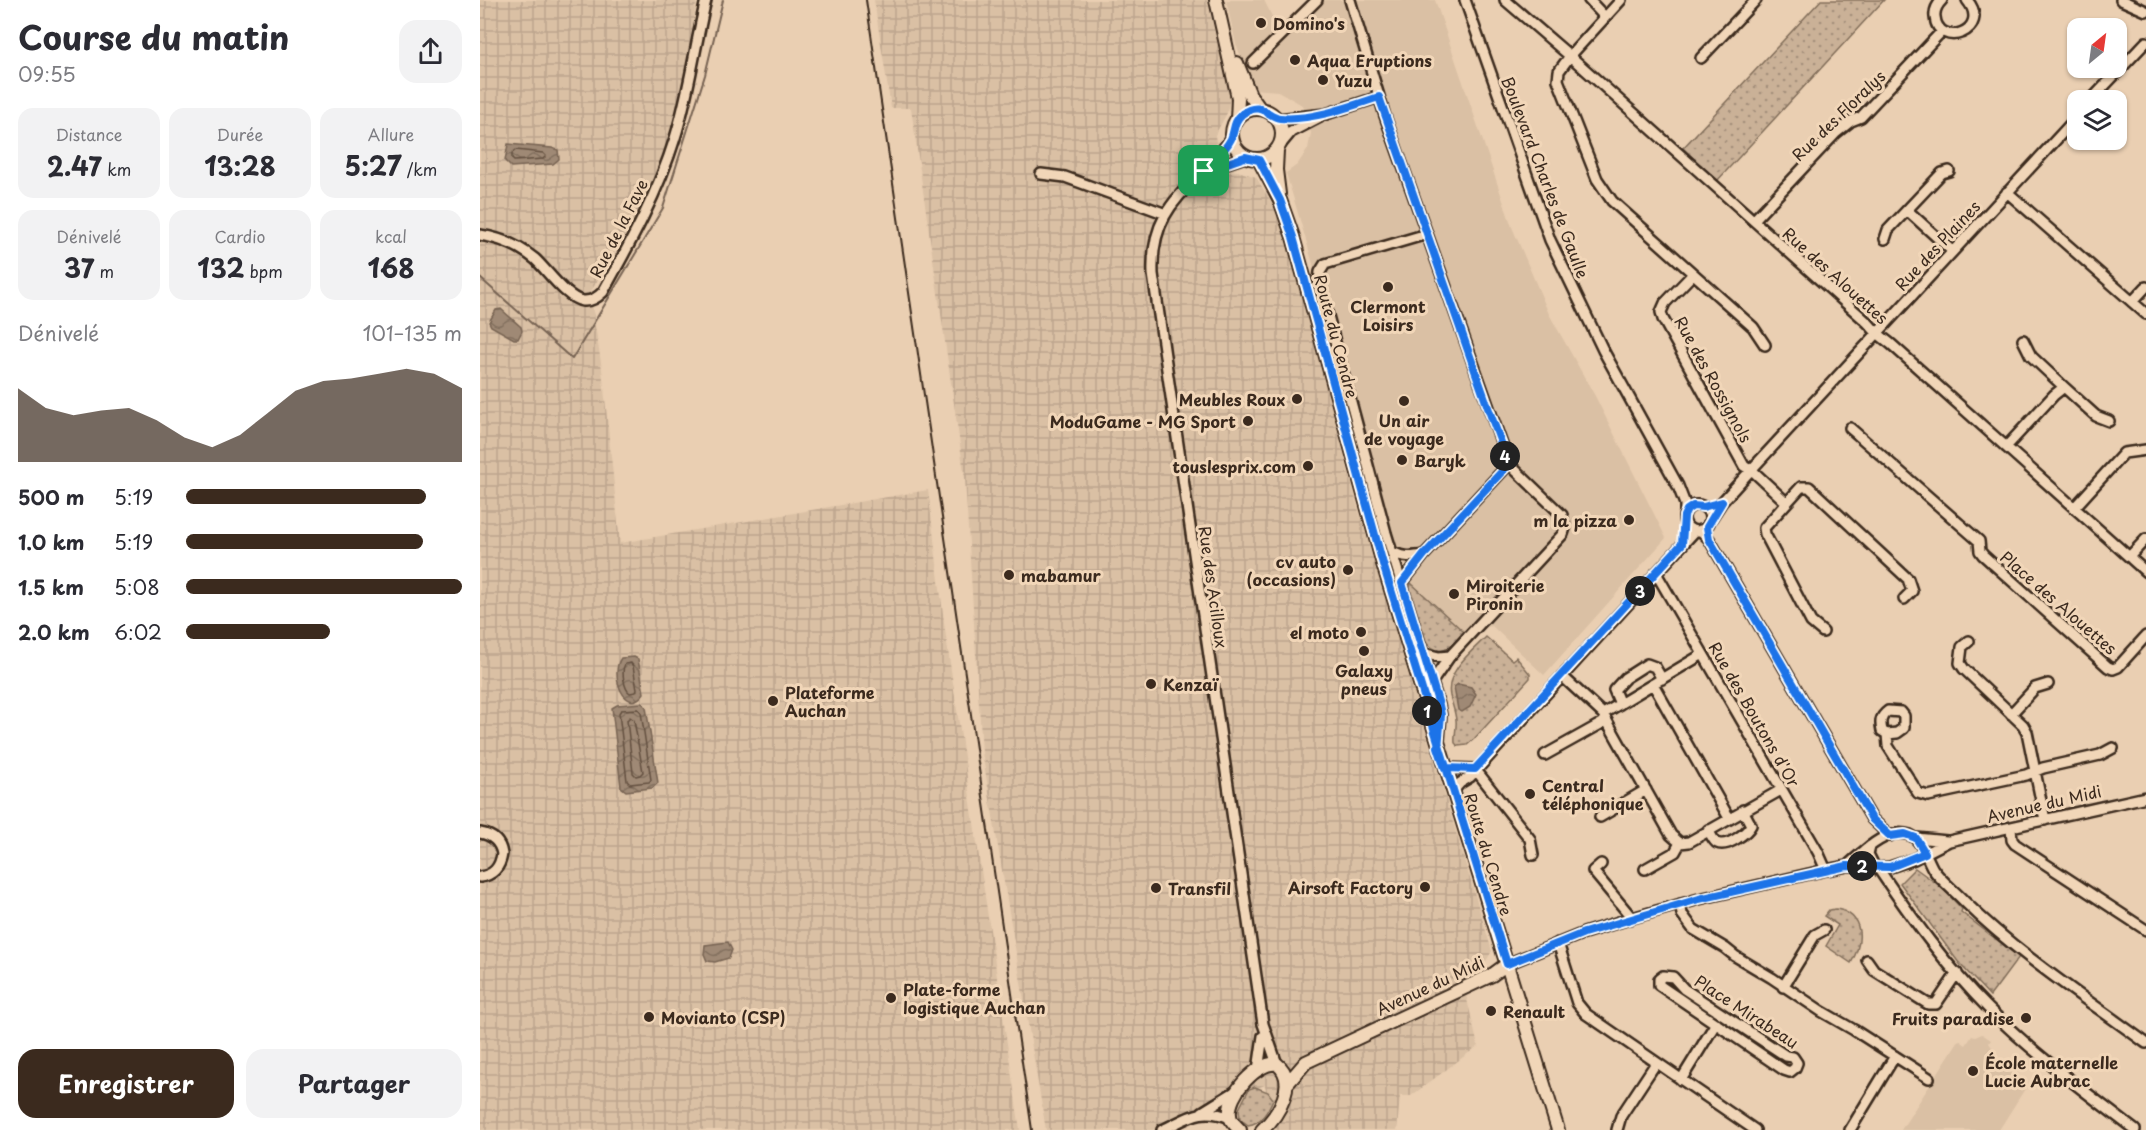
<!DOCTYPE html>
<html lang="fr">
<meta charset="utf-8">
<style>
:root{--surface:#fff;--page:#f2f2f3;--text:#2b2b33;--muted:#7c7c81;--accent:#3b2a1e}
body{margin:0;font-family:"Playpen Sans",sans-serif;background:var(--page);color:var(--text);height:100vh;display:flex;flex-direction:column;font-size:22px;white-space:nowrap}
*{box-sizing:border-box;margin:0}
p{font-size:20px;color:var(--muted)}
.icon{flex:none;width:33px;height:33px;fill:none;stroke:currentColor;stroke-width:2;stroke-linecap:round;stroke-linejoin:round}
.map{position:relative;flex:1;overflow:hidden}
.details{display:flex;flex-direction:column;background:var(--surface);width:480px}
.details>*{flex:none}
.needle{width:39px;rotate:29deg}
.fabs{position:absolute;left:1587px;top:18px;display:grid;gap:12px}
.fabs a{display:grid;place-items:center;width:60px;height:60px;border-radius:12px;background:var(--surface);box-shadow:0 2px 4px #0004;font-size:30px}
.pin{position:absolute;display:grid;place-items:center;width:51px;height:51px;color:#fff;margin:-26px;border-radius:12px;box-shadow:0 3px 9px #0006}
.km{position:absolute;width:30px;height:30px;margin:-15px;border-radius:50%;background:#222;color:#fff;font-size:16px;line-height:30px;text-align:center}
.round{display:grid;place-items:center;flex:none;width:63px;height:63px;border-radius:18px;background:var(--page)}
.headline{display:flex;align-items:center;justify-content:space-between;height:102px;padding:0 18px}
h1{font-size:33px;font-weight:700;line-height:45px}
.figures{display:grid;grid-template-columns:repeat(3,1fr);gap:9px;height:102px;padding:6px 18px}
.figures div{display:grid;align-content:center;border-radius:15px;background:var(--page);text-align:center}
.figures b{font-size:26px;font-weight:700}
.figures small{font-size:16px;font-weight:400}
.figures p{font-size:16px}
.chart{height:168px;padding:12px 18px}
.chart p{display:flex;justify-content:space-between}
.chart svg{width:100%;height:108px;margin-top:6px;fill:var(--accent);opacity:.7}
.cta{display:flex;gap:12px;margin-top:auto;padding:12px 18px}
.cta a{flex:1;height:69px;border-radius:18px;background:var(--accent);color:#fff;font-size:24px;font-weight:700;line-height:69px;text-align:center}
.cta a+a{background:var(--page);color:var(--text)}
ul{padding:0 18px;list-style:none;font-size:20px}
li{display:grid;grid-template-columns:96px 72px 1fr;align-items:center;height:45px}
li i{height:15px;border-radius:8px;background:var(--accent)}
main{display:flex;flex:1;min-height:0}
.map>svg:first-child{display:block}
.built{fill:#dac0a4}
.industrial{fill:url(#industrial-grid)}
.grass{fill:url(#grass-dots);stroke:#826e5a;stroke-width:1.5}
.water{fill:url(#water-waves);stroke:#776352;stroke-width:1.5}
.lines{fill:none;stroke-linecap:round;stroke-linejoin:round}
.shore{stroke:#635040;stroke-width:1.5}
.stream{stroke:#776352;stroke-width:2}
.minor-casing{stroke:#3b2a1e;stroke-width:14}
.major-casing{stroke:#3b2a1e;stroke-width:16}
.minor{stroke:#f1d6b8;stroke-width:9}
.major{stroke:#f1d6b8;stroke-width:12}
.rail{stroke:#3b2a1e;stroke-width:2}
.route-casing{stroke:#fff;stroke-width:12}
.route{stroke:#1a73e8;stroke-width:8}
.poi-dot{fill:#3b2a1e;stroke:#f1d6b8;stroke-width:2}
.labels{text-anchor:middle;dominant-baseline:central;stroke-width:6;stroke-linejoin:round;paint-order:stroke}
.poi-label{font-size:16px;font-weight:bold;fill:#3b2a1e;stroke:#f1d6b8;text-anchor:start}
.street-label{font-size:16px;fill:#3b2a1e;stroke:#f1d6b8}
</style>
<main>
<section class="details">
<div class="headline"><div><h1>Course du matin</h1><p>09:55</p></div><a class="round"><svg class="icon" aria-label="share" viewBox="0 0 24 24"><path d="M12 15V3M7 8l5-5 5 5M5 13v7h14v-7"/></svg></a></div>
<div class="figures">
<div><p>Distance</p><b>2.47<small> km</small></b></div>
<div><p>Durée</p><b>13:28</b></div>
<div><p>Allure</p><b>5:27<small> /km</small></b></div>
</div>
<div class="figures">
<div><p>Dénivelé</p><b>37<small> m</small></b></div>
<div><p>Cardio</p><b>132<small> bpm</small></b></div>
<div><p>kcal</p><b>168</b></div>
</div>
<div class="chart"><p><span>Dénivelé</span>101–135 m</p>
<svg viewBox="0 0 160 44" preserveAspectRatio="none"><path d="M0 44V14L10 22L20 25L30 23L40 22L50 27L60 34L70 38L80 33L90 24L100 15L110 11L120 10L130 8L140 6L150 8L160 14V44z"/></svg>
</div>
<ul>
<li><b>500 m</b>5:19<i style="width:87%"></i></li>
<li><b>1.0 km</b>5:19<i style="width:86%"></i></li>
<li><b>1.5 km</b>5:08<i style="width:100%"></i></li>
<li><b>2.0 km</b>6:02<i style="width:52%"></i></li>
</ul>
<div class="cta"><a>Enregistrer</a><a>Partager</a></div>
</section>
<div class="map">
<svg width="1666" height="1130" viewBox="0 0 1666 1130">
<defs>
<pattern id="industrial-grid" width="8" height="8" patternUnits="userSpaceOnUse" patternTransform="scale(1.5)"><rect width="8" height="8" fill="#dac0a4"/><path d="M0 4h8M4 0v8" fill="none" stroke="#bca58d"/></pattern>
<pattern id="grass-dots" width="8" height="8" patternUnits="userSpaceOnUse" patternTransform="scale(1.5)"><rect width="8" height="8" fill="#cab197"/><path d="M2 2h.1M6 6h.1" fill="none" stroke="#a5907b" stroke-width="1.8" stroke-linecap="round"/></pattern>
<pattern id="water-waves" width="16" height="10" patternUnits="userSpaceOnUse" patternTransform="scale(1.5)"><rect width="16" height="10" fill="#9f8974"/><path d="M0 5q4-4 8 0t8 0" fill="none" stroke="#83705f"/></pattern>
</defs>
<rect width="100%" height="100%" fill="#eacfb2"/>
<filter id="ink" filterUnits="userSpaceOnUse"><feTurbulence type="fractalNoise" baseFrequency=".0167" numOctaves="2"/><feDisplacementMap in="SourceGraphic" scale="12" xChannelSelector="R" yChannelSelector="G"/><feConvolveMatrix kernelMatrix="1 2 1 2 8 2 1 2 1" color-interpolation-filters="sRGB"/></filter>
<g filter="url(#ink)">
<!-- built -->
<path class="built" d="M746,0H784L803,39L843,0H955L1032,227L1069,314L1115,396L1186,538L1064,675L1012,626L984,632L931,583L932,579L916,543L806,173L817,165L828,149L831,133L822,105L798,91L774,89L756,44Z
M1502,1034L1511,1040L1509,1043L1513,1049L1507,1058L1548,1084L1519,1130H1421L1479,1040L1486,1045L1492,1036L1495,1037Z"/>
<!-- industrial -->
<path class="industrial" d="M0,0H217L198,113L165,202L110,293L122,369L140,543L448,490L465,630L540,1130H0Z
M394,0H727L743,68L751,93L747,113L735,135L740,173L758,171L776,177L793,205L807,241L878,508L1012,951L986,995L998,1046L931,1096H920L917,1130H793L785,1085L676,1130H566L502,752L485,479L431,108H411Z"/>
<!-- grass -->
<path class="grass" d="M1341,0H1404L1237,181L1203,148Z
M931,583L984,632C972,645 960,662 945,640L929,592Z
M1006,637L1032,660L1036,657L1050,674V678L994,739L987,745L978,746L975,743C974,735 977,728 976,720C975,711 972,704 970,696C965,672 991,652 1006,637Z
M1435,868L1460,886L1482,909L1481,912L1539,957L1510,996L1479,963L1420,883Z
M1356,909C1385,914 1383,943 1371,963L1346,946L1358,925L1344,916L1349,910Z
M1190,985L1305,1060L1304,1063L1297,1060L1188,986Z
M775,1087L788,1092L793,1099C788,1111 782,1123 768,1125L760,1119L759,1109L769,1089Z"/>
<!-- water -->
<path class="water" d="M28,144L72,148L78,150L79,159L73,164L31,167L25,161Z
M21,309L41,327L42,331L38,339H34L11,326L9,322L16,310Z
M154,657L158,659L164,693C146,718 129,675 141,658Z
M978,684L991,687L996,694L990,707L982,712L978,710L974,687Z
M162,703L166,707L178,783L172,788L146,791L141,787L132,708L137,705Z
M248,942L252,950L249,958L235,962L227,961L224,954L225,945Z"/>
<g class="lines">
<!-- shore -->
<path class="shore" d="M36,150L63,153L66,156L63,159L34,161L32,159V153Z
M151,663L153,666L157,690L156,692L150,693C144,689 141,671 145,664Z
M158,709L161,712L171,780L169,782L150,784L147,781L139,713L141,710Z
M150,717L154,720L163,772L160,775L156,776L153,773L147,720Z"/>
<!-- stream -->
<path class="stream" d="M0,278L92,359L183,208L225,75L243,0"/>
<defs>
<path id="minor" d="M870,0L905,116L1029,464L944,555L922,583
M985,0L1070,240L1123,350L1198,486L1205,504V513
M1025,0L1090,56L1388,323L1397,333L1411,344L1666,572
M1109,0L1125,17
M1141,0L1090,56L1079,71L1078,80L1117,179L1132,201L1273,327L1285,345
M1462,0C1457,5 1454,10 1455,17C1458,50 1513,31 1487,0
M1641,0L1666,11
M1221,58L1276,0
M773,63L837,0
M1611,100L1666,42
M797,119L846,114L899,97
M752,137C717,189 670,199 673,274L783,1024L797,1064
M801,144L811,132L840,117
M729,169L765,157
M561,174L585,177L686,214
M1527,192L1666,314
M1427,210L1472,251
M1274,220L1356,133L1371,121L1381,117L1462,31
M947,234L845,264L840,272L839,282L906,533L959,705L961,715L959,741
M0,235C20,238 39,246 55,259C67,270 87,299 103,301C112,302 118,297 123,292C151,242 178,193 195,138C209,93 215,46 226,0
M1405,239L1408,230L1462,173L1469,171
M1213,274L1185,303L1181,312L1183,319L1264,466L1275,473L1306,502
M1652,302L1666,287
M1543,340L1551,356L1584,387L1616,416L1629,421
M1370,428L1499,541L1500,551L1503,555L1628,667L1633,669L1638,667L1666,636
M1526,447L1574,395L1584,387
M1204 518a13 13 0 1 1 26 0a13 13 0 1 1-26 0Z
M1594,508L1644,453L1666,450
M1229,522L1242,502L1271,470L1598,116
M1220,530L1229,539L1392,819L1410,836
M912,552C923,558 932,557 944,555
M1649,557L1666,539
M1176,573L1338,852L1346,870
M1343,632L1331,622L1285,534L1284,528L1321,487H1329L1428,579L1432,591L1424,599
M1489,641L1482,647L1480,663L1484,669L1543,725L1547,732L1565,820
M943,653L959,657L970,656
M1082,676L1123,714L1191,835L1200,843L1209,842L1301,790
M952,682L970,656L1083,534L1085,528L1082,515L1029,464
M1173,684L1249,818
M1140,704L1134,690L1145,678L1167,664L1175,667L1182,679
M1123,714L1223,654
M1531,714L1555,688L1568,684
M1407,734L1417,733L1424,728V716L1421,712L1408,711C1400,717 1400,722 1402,731L1407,734L1408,746L1438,793L1448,796L1546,775L1563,768L1620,755L1633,748
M1065,755L1126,721
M965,768L995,769
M995,769L1050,839L1053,855
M973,791L980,783L990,777L1215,531
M1120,817L1166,790
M1531,828L1532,840L1535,844L1666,930
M1228,830C1231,834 1233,841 1237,843C1247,848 1267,833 1271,825L1263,810
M0,833C12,835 20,841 22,854C20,868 13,875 0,877
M1436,838L1467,841
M1390,846L1388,854L1394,866L1398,868L1410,867L1434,859L1469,841L1666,797
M1121,864L1113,871L1152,918
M1367,866C1383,852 1406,827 1430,835C1442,840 1447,859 1453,869C1461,881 1475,891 1485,902C1539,955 1605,998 1666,1043
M1398,868C1431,917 1466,966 1508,1008C1553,1053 1604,1091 1655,1130
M1165,869L1195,852L1200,843
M1200,904L1202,914L1213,929L1245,948L1255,956L1292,978L1341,1011L1374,1030L1449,1078
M1078,943L1097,1003L1106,1014L1275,1130
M1387,960L1394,970L1448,1004H1456L1477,973
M1027,964L1104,933L1152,918L1219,899L1346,870L1367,866H1394
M1183,976L1193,977L1204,989L1306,1056L1313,1057L1317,1063L1315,1068L1310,1072L1304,1070L1179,985V979Z
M1303,987L1335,935L1344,930
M778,1070L783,1036
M1201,1080L1236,1023
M722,1112L756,1091
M682,1130C709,1118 720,1106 750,1118
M1137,1130L1141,1116L1176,1063
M1370,1130L1415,1056"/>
<path id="major" d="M736,0L758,98L757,120
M757,63L770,95L780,109
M752 134a25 25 0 1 1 50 0a25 25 0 1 1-50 0Z
M797,150L796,170L799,194
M779,160L800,200L813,237L903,564L1078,1130
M807,1084L826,1062L1012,975L1027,964
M760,1130C756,1126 750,1121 750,1115C747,1095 777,1061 797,1064C819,1081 798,1116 782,1130"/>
</defs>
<!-- minor casing -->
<use href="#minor" class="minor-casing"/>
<!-- major casing -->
<use href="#major" class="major-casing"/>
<!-- minor -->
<use href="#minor" class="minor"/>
<!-- major -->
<use href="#major" class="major"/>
<!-- rail -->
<path class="rail" d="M386,0L552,1130"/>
</g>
</g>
<g class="lines" filter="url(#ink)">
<defs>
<path id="route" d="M724,171L765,157L779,160L800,200L813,237L903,564L1027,964L1104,933L1219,899L1367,866L1410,867L1445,853L1436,838L1425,834L1410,836L1392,819L1229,539L1227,527L1242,502L1223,507L1213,506L1207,510L1204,516L1202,544L995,769L965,768L958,747L961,715L959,705L922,583L944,555L1029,464L1011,416L899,97C869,107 831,121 800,118C788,117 781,100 762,114C753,122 755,130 751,139C745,151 733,161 724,171"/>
</defs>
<!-- route casing -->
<use href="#route" class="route-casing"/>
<!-- route -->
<use href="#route" class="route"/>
</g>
<!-- markers -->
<g class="poi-dot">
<circle cx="781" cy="23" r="6"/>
<circle cx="815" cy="60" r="6"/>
<circle cx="843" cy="80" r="6"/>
<circle cx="908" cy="287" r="6"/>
<circle cx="817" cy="399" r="6"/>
<circle cx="924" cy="401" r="6"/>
<circle cx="768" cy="421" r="6"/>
<circle cx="922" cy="460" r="6"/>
<circle cx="828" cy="466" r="6"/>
<circle cx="1149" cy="520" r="6"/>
<circle cx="868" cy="570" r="6"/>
<circle cx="529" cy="575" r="6"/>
<circle cx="974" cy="594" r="6"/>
<circle cx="881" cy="632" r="6"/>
<circle cx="884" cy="651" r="6"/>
<circle cx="671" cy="684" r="6"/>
<circle cx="293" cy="701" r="6"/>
<circle cx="1050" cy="794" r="6"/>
<circle cx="945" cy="887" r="6"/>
<circle cx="676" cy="888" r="6"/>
<circle cx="411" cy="998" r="6"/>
<circle cx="1011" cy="1011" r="6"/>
<circle cx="169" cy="1017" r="6"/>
<circle cx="1546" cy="1018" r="6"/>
<circle cx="1493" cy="1071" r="6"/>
</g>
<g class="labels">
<!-- poi labels -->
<g class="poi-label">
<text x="793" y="23">Domino's</text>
<text x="827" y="60">Aqua Eruptions</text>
<text x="855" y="80">Yuzu</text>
<text x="908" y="306" text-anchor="middle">Clermont<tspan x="908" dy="18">Loisirs</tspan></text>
<text x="805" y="399" text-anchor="end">Meubles Roux</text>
<text x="924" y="420" text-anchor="middle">Un air<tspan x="924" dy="18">de voyage</tspan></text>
<text x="756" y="421" text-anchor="end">ModuGame - MG Sport</text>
<text x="934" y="460">Baryk</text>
<text x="816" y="466" text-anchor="end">touslesprix.com</text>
<text x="1137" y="520" text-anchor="end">m la pizza</text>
<text x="856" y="561" text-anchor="end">cv auto<tspan x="856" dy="18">(occasions)</tspan></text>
<text x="541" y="575">mabamur</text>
<text x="986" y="585">Miroiterie<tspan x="986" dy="18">Pironin</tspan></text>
<text x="869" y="632" text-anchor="end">el moto</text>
<text x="884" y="670" text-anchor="middle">Galaxy<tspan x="884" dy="18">pneus</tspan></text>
<text x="683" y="684">Kenzaï</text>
<text x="305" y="692">Plateforme<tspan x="305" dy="18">Auchan</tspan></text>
<text x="1062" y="785">Central<tspan x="1062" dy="18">téléphonique</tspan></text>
<text x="933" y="887" text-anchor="end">Airsoft Factory</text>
<text x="688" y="888">Transfil</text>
<text x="423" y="989">Plate-forme<tspan x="423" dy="18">logistique Auchan</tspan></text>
<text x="1023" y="1011">Renault</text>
<text x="181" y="1017">Movianto (CSP)</text>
<text x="1534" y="1018" text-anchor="end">Fruits paradise</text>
<text x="1505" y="1062">École maternelle<tspan x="1505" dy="18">Lucie Aubrac</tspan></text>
</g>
<!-- street labels -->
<g class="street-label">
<text transform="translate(1358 115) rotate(-44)">Rue des Floralys</text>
<text transform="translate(1066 177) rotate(69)">Boulevard Charles de Gaulle</text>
<text transform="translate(138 228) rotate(-63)">Rue de la Fave</text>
<text transform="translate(1457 245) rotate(-47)">Rue des Plaines</text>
<text transform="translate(1356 275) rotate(42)">Rue des Alouettes</text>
<text transform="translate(857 336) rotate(75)">Route du Cendre</text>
<text transform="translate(1234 379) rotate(61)">Rue des Rossignols</text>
<text transform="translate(734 587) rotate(82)">Rue des Acilloux</text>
<text transform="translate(1579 602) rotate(41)">Place des Alouettes</text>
<text transform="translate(1275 714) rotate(60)">Rue des Boutons d'Or</text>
<text transform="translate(1564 803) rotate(-13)">Avenue du Midi</text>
<text transform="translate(1009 854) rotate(73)">Route du Cendre</text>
<text transform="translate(950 985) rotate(-25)">Avenue du Midi</text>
<text transform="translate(1267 1011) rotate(33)">Place Mirabeau</text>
</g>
</g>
</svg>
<div class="fabs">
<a><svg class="needle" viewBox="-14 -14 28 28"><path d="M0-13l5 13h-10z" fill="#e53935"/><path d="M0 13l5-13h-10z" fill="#7c7c81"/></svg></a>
<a><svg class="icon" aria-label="layers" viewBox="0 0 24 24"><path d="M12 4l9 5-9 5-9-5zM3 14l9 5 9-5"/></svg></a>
</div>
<div class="pin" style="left:724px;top:171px;background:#1e9e55"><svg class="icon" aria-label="arrive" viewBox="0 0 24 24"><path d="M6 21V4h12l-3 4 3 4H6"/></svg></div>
<b class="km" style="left:947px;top:711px">1</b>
<b class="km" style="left:1382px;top:866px">2</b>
<b class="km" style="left:1160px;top:591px">3</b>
<b class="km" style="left:1025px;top:456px">4</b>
</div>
</main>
